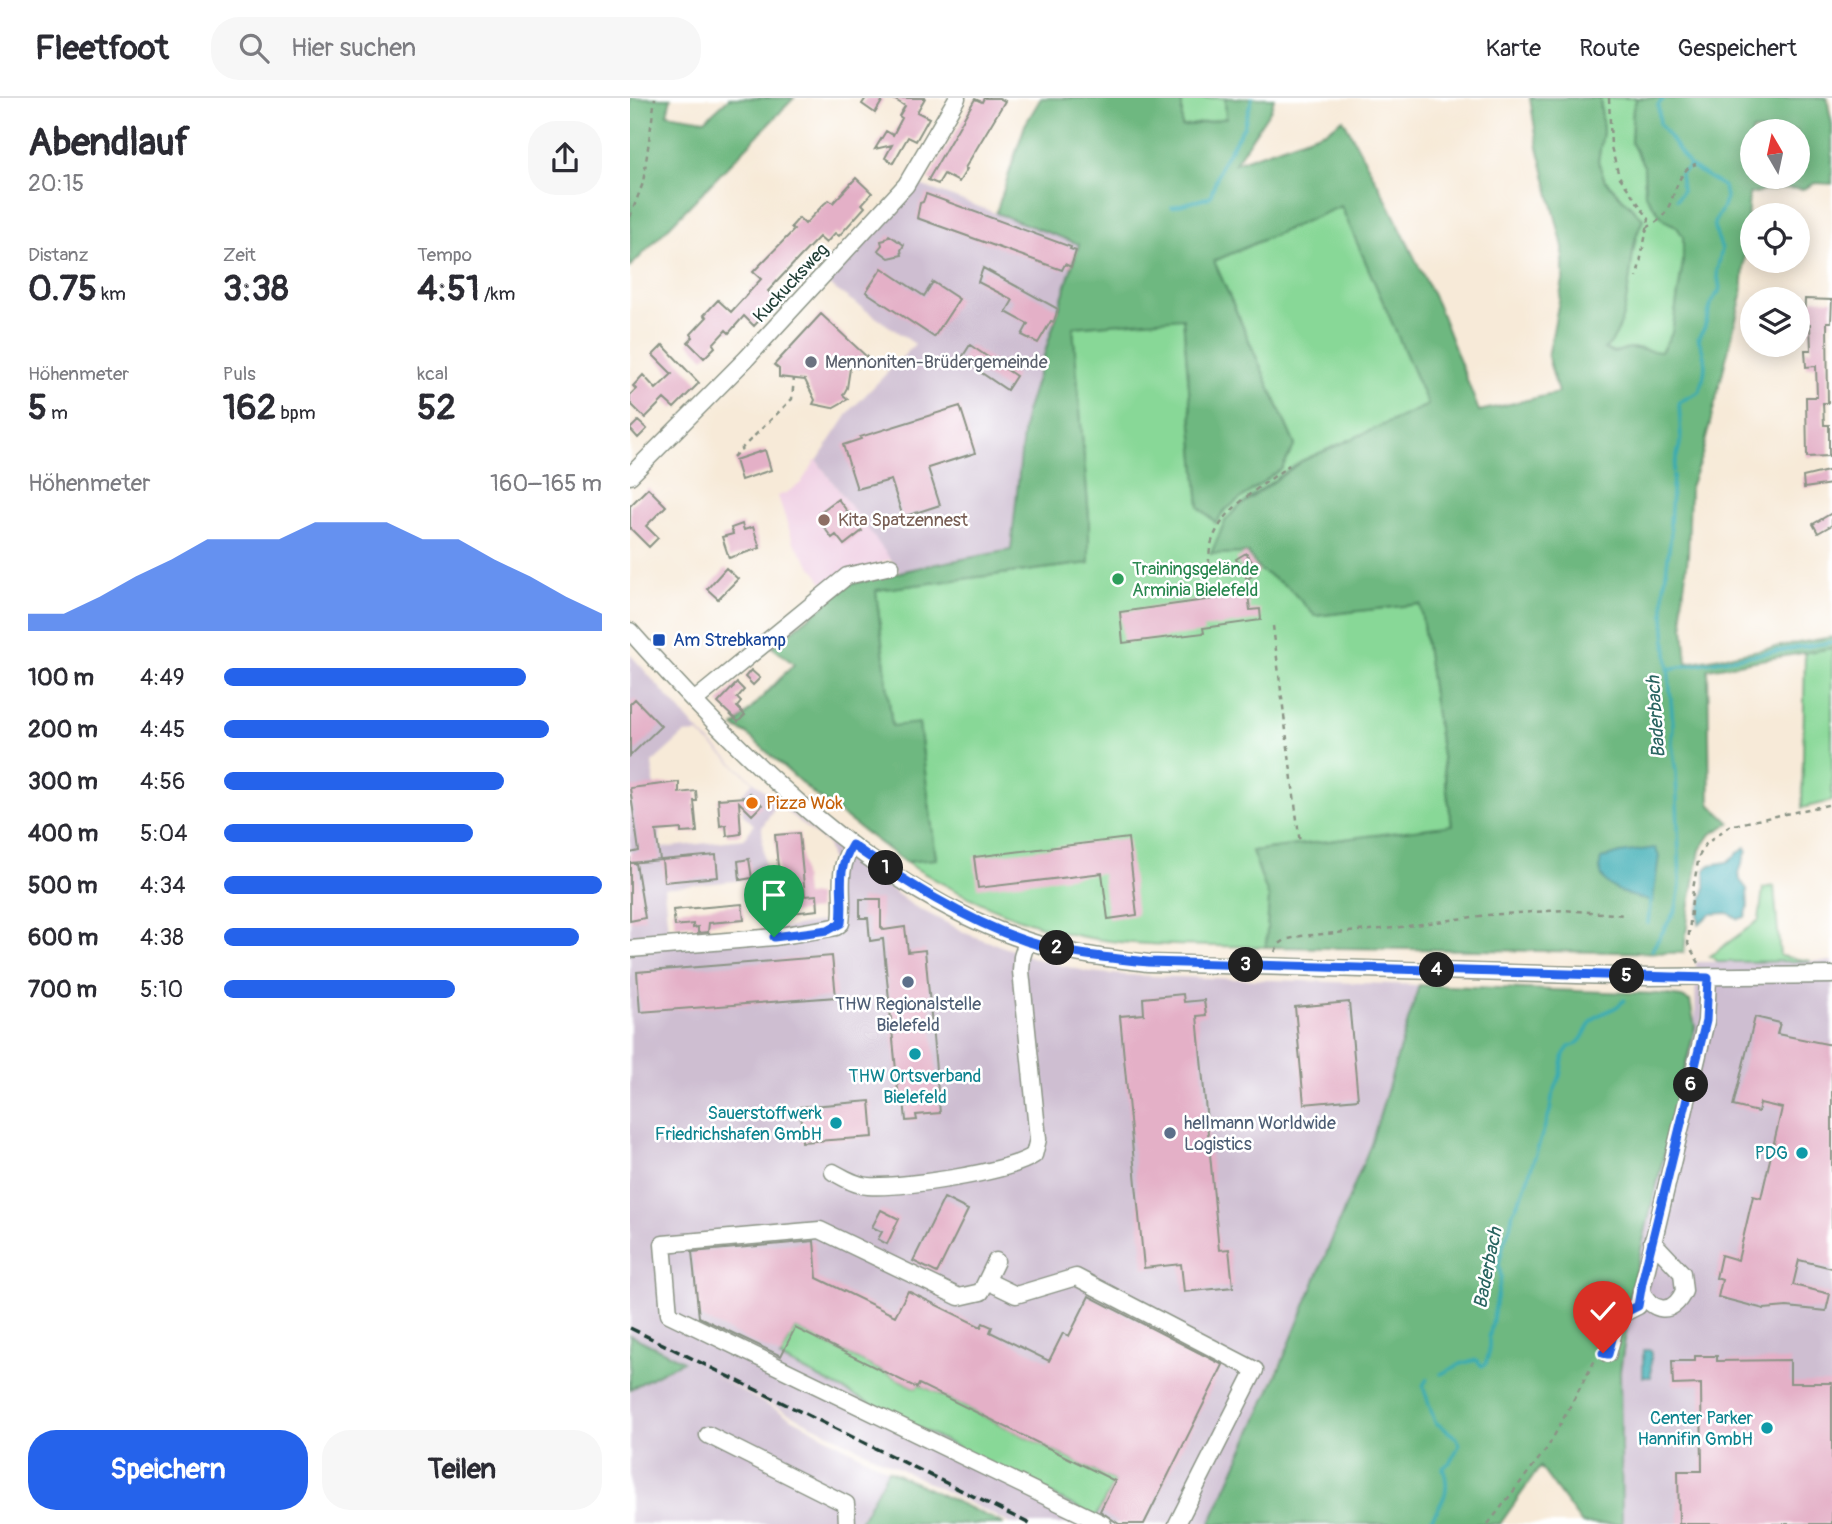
<!DOCTYPE html>
<html lang="de">
<meta charset="utf-8">
<style>
:root{--surface:#fff;--page:#f7f7f7;--text:#2b2b33;--muted:#7c7c81;--line:#e1e1e2;--accent:#2563eb}
body{margin:0;font-family:Pangolin,sans-serif;background:var(--page);color:var(--text);height:100vh;display:flex;flex-direction:column;font-size:26px;white-space:nowrap}
*{box-sizing:border-box;margin:0}
p{font-size:23px;color:var(--muted)}
.icon{flex:none;width:38px;height:38px;fill:none;stroke:currentColor;stroke-width:2;stroke-linecap:round;stroke-linejoin:round}
.map{position:relative;flex:1;overflow:hidden}
.side{display:flex;flex-direction:column;background:var(--surface);width:630px}
.side>*{flex:none}
.needle{width:46px;rotate:351deg}
.fabs{position:absolute;left:1110px;top:21px;display:grid;gap:14px}
.fabs a{display:grid;place-items:center;width:70px;height:70px;border-radius:50%;background:var(--surface);box-shadow:0 4px 18px #0003;font-size:35px}
.pin{position:absolute;display:grid;place-items:center;width:60px;height:60px;color:#fff;margin:-72px -30px;border-radius:50% 50% 50% 0;rotate:-45deg;box-shadow:0 0 7px #0007}
.pin .icon{rotate:45deg}
.km{position:absolute;width:35px;height:35px;margin:-18px;border-radius:50%;background:#222;color:#fff;font-size:19px;line-height:35px;text-align:center}
.round{display:grid;place-items:center;flex:none;width:74px;height:74px;border-radius:28px;background:var(--page)}
.head{display:flex;align-items:center;justify-content:space-between;height:119px;padding:0 28px}
h1{font-size:38px;font-weight:700;line-height:52px}
.stats{display:grid;grid-template-columns:repeat(3,1fr);gap:10px;height:119px;padding:7px 28px}
.stats div{display:grid;align-content:center}
.stats b{font-size:35px;font-weight:700}
.stats small{font-size:19px;font-weight:400}
.stats p{font-size:19px}
.chart{height:196px;padding:14px 28px}
.chart p{display:flex;justify-content:space-between}
.chart svg{width:100%;height:126px;margin-top:7px;fill:var(--accent);opacity:.7}
.primary-button{display:flex;gap:14px;margin-top:auto;padding:14px 28px}
.primary-button a{flex:1;height:80px;border-radius:28px;background:var(--accent);color:#fff;font-size:28px;font-weight:700;line-height:80px;text-align:center}
.primary-button a+a{background:var(--page);color:var(--text)}
ul{padding:0 28px;list-style:none;font-size:23px}
li{display:grid;grid-template-columns:112px 84px 1fr;align-items:center;height:52px}
li i{height:18px;border-radius:9px;background:var(--accent)}
header{display:flex;align-items:center;gap:42px;box-sizing:border-box;height:98px;padding:0 35px;background:var(--surface);border-bottom:2px solid var(--line)}
header strong{font-size:33px}
nav{display:flex;gap:38px;margin-inline-start:auto;font-size:24px}
.search{width:490px;height:63px;background:var(--page);display:flex;align-items:center;gap:18px;box-sizing:border-box;padding:0 24px;border-radius:28px;color:var(--muted);font-size:26px}
main{display:flex;flex:1;min-height:0}
.map>svg:first-child{display:block}
.built{fill:#f0d0e4}
.industrial{fill:#cebed1;fill-rule:evenodd}
.green{fill:#88d897;stroke:#548a66;stroke-width:2}
.forest{fill:#6eb880;stroke:#467a5a;stroke-width:2;fill-rule:evenodd}
.water{fill:#39abb2;stroke:#2c7473;stroke-width:2}
.lines{fill:none;stroke-linecap:round;stroke-linejoin:round}
.stream{stroke:#39abb2;stroke-width:3.5}
.building{fill:#e4b0c7}
.minor-casing{stroke:#8b9486;stroke-width:19}
.path{stroke:#8b9486;stroke-width:2.5;stroke-dasharray:5 5;stroke-linecap:butt}
.minor{stroke:#fff;stroke-width:16}
.rail{stroke:#1f3d34;stroke-width:3.5;stroke-dasharray:10 5;stroke-linecap:butt}
.route-casing{stroke:#fff;stroke-width:14}
.route{stroke:#2563eb;stroke-width:9}
.worship-dot{fill:#6b7280;stroke:#fff;stroke-width:2.5}
.education-dot{fill:#8d6e63;stroke:#fff;stroke-width:2.5}
.leisure-dot{fill:#2e9e5b;stroke:#fff;stroke-width:2.5}
.transit-dot{fill:#1a4fb4;stroke:#fff;stroke-width:2.5}
.food-dot{fill:#e8710a;stroke:#fff;stroke-width:2.5}
.service-dot{fill:#5c6f8a;stroke:#fff;stroke-width:2.5}
.culture-dot{fill:#0f9aa8;stroke:#fff;stroke-width:2.5}
.labels{text-anchor:middle;dominant-baseline:central;stroke-width:5;stroke-linejoin:round;paint-order:stroke}
.street-label{font-size:18px;fill:#1f3d34;stroke:#fff}
.worship-label{font-size:18px;fill:#5b616d;stroke:#fff;text-anchor:start}
.education-label{font-size:18px;fill:#785e54;stroke:#fff;text-anchor:start}
.leisure-label{font-size:18px;fill:#27864d;stroke:#fff;text-anchor:start}
.transit-label{font-size:18px;fill:#164399;stroke:#fff;text-anchor:start}
.food-label{font-size:18px;fill:#c56008;stroke:#fff;text-anchor:start}
.service-label{font-size:18px;fill:#4e5e75;stroke:#fff}
.culture-label{font-size:18px;fill:#0d838f;stroke:#fff;text-anchor:end}
.water-label{font-size:19px;font-style:italic;fill:#286460;stroke:#fff}
</style>
<header>
<strong>Fleetfoot</strong>
<div class="search"><svg class="icon" aria-label="search" viewBox="0 0 24 24"><circle cx="10" cy="10" r="6"/><path d="M15 15l6 6"/></svg>Hier suchen</div>
<nav><a>Karte</a><a>Route</a><a>Gespeichert</a></nav>
</header>
<main>
<section class="side">
<div class="head"><div><h1>Abendlauf</h1><p>20:15</p></div><a class="round"><svg class="icon" aria-label="share" viewBox="0 0 24 24"><path d="M12 15V3M7 8l5-5 5 5M5 13v7h14v-7"/></svg></a></div>
<div class="stats">
<div><p>Distanz</p><b>0.75<small> km</small></b></div>
<div><p>Zeit</p><b>3:38</b></div>
<div><p>Tempo</p><b>4:51<small> /km</small></b></div>
</div>
<div class="stats">
<div><p>Höhenmeter</p><b>5<small> m</small></b></div>
<div><p>Puls</p><b>162<small> bpm</small></b></div>
<div><p>kcal</p><b>52</b></div>
</div>
<div class="chart"><p><span>Höhenmeter</span>160–165 m</p>
<svg viewBox="0 0 160 44" preserveAspectRatio="none"><path d="M0 44V38L10 38L20 32L30 25L40 19L50 12L60 12L70 12L80 6L90 6L100 6L110 12L120 12L130 19L140 25L150 32L160 38V44z"/></svg>
</div>
<ul>
<li><b>100 m</b>4:49<i style="width:80%"></i></li>
<li><b>200 m</b>4:45<i style="width:86%"></i></li>
<li><b>300 m</b>4:56<i style="width:74%"></i></li>
<li><b>400 m</b>5:04<i style="width:66%"></i></li>
<li><b>500 m</b>4:34<i style="width:100%"></i></li>
<li><b>600 m</b>4:38<i style="width:94%"></i></li>
<li><b>700 m</b>5:10<i style="width:61%"></i></li>
</ul>
<div class="primary-button"><a>Speichern</a><a>Teilen</a></div>
</section>
<div class="map">
<svg width="1202" height="1426" viewBox="0 0 1202 1426">
<rect width="100%" height="100%" fill="#fff"/>
<filter id="ink" filterUnits="userSpaceOnUse"><feTurbulence type="fractalNoise" baseFrequency=".0143" numOctaves="2"/><feDisplacementMap in="SourceGraphic" scale="14" xChannelSelector="R" yChannelSelector="G"/><feConvolveMatrix kernelMatrix="1 2 1 2 8 2 1 2 1" color-interpolation-filters="sRGB"/></filter>
<filter id="wash" filterUnits="userSpaceOnUse"><feTurbulence type="fractalNoise" baseFrequency=".00686" numOctaves="4" result="noise"/><feDisplacementMap in="SourceGraphic" scale="28" xChannelSelector="R" yChannelSelector="G"/><feGaussianBlur stdDeviation="1.57" result="paint"/><feColorMatrix in="noise" values="0 0 0 0 0 0 0 0 0 0 0 0 0 0 0 0 0 1.4 0 .05"/><feComposite in="paint" operator="in"/></filter>
<g filter="url(#wash)">
<rect width="100%" height="100%" fill="#f7ead8"/>
<!-- built -->
<path class="built" d="M186,362L261,461L195,487L163,443L148,398L156,395L170,386Z"/>
<!-- industrial -->
<path class="industrial" d="M285,85L449,146L395,318L381,452L270,474L187,363L220,313L285,246L196,185Z
M0,556L68,633L124,684L198,745L282,807L340,837L413,863L460,874L492,877L789,887L741,1046L699,1153L580,1426H381L80,1276L258,1372L229,1426H0V1291L52,1263L0,1237ZM68,635L123,684L111,697L113,716L124,727L114,741L31,750L22,665L54,636ZM147,706L197,746L202,766L203,808L199,821L195,823L108,838L39,843L34,790L135,780L132,729Z
M1202,863V1426H992L990,1273L998,1222H994L1065,929L1066,864Z"/>
<!-- green -->
<path class="green" d="M552,0H595L596,20L551,29Z
M970,0H1007L1003,10L1001,44L1014,68L1015,96L1034,122L1046,128L1053,138V164L1042,235L1031,255C1022,255 1016,251 1008,250C993,249 988,257 974,252L989,231L1006,139L1013,121L975,82L968,63L973,34Z
M711,108L799,307L671,363L620,399L581,456L618,455L630,472L658,489L686,518L790,506L822,728L622,753L639,800L636,849C584,847 531,849 480,843C408,835 337,802 275,764L306,760L289,626L262,629L246,492L459,465V419L443,229L553,219L569,409L586,425L594,413L665,347L584,163Z
M1202,550V703L1172,710L1175,554Z
M1144,788L1150,858L1181,863L1089,864L1080,858L1129,822L1133,790Z
M165,1230L286,1290L289,1286L485,1383L466,1419L150,1260Z"/>
<!-- forest -->
<path class="forest" d="M0,0H41L37,16L75,22L99,0H164L0,169Z
M411,0H552V29L596,20L595,0H644L641,11L605,65L698,32L713,21L759,107L809,210L849,313L928,295L918,259L933,182V149L908,49L900,0H970L973,34L968,63L975,83L1013,121C1010,128 1007,135 1005,142C999,170 999,235 974,251L984,255L999,250L1031,254L1042,235L1053,164V138L1046,128L1034,122L1015,96L1014,68L1001,44L1003,10L1007,0H1197L1202,27V86L1185,85L1173,91L1151,90L1119,96L1112,197L1072,357L1060,389L1058,458L1052,506L1057,565L1202,539V550L1078,571L1080,706L1100,725L1081,736L1070,752L1059,811L1054,855L636,849L639,800L622,753L822,727L790,506L685,518L658,489L630,472L618,455L581,456L595,423L606,411L672,363L798,307L711,108L584,163L665,347L652,370L594,413L586,425L569,409L553,220L443,229L459,419V465L246,492L262,628L289,625L306,761L275,764L185,697L117,636L104,629L164,566L142,549L220,486L296,468L381,452L395,318L449,146L366,115L395,27ZM1122,33H1167V79H1122Z
M789,887L1029,896L1052,899L1060,903L1065,929L994,1221L998,1222L990,1273L992,1426H952L910,1369L870,1426H580L650,1269L741,1046Z
M0,1237L53,1263L0,1291Z
M258,1372L374,1426H229Z"/>
<!-- water -->
<path class="water" d="M1115,749L1117,752L1109,775L1110,782L1117,791L1118,810L1115,819L1108,821L1098,815L1080,816L1069,826L1068,815L1075,792V772L1080,767L1097,764Z
M1025,750L1029,758L1023,803C1002,799 963,790 971,761L990,755Z
M1021,1252V1279H1013V1252Z"/>
<g class="lines">
<!-- stream -->
<path class="stream" d="M1034,0L1028,7L1030,26L1060,68L1094,89L1096,99L1093,109L1084,125V130L1092,151L1087,173L1090,192L1082,203L1074,231L1068,240C1077,261 1077,273 1069,294L1049,304L1051,342L1043,373
M1047,101L1052,93L1050,76L1060,68
M542,109L580,99L591,67L614,28L622,0
M1038,571L1202,544
M1018,825L1021,799
M1022,852L1046,811L1050,788L1046,674L1042,646L1043,626L1034,520V490L1041,436L1040,426L1043,377
M811,1276L833,1265L846,1262L852,1268L856,1265L859,1255V1241L871,1179L869,1166L874,1144L880,1129L883,1114L893,1095L920,1013L922,999L930,978L934,956L939,949C956,945 954,929 965,920C975,912 986,913 994,902
M797,1281L793,1288L805,1324L827,1340L829,1348L820,1364L813,1370C822,1395 811,1406 798,1426"/>
</g>
<g id="blocks">
<!-- building -->
<path class="building" d="M236,0H254L245,15L232,6Z
M262,0H295L287,14L299,20L286,43L278,39L263,65L255,60L262,47L245,51L256,33L263,37L272,20L269,18L275,8Z
M354,0H369L375,3L335,70L337,71L329,84L314,76L308,86L298,82L345,1L352,4Z
M226,80L242,95L232,106L235,109L209,138L205,135L196,145L189,139L169,160L138,193L148,202L124,228L114,218L99,235L96,232L83,246L85,249L74,260L58,244L63,239L61,236L77,219L74,217L88,202L101,214L131,181L123,174L164,132L161,129L169,120L175,126L194,106L199,102L203,105Z
M296,96L441,149L440,151L446,153L441,169L435,166L432,172L287,120L290,105L293,104Z
M259,137L274,147L271,152L272,157L259,160L248,152L252,147L251,143L255,142Z
M252,170L294,198L303,184L329,201L304,239L236,194Z
M353,170L428,211L424,224L421,223L408,245L392,237L398,226L376,214L383,202L348,184Z
M1175,201L1202,202L1201,224H1197L1198,305H1193L1194,327H1199V358L1177,359L1176,299H1187L1186,268L1176,269L1175,252H1181L1180,226H1174Z
M191,216L237,259L227,270L221,264L217,290L213,297L218,301L202,310L183,306L185,302L175,282L149,279V271L144,267Z
M33,247L69,285L44,310L34,301L15,320L0,305V297L6,291L3,288L13,277L26,291L42,276L23,257Z
M340,247L386,278L377,292L331,261Z
M330,308L345,355L298,370L310,407L273,419L261,382L227,391L213,347L231,341L230,339Z
M8,323L17,331L8,340L0,331Z
M135,352L141,372L111,382L105,362Z
M1202,372V386L1174,390L1173,379Z
M18,390L36,408L16,428L28,440L19,449L0,430V408Z
M208,401L232,433L214,447L206,437L202,440L193,428L197,425L189,415Z
M1202,415V427L1188,435L1183,426Z
M112,426L114,432L123,429L130,450L99,460L92,439L103,436L101,430Z
M616,455L629,474L617,481L606,461Z
M96,470L108,481L88,501L77,491Z
M618,496L620,512L630,511L631,522L573,530L574,535L493,545L490,514Z
M121,572L130,580L123,587L115,579Z
M107,585L114,592L107,600L111,604L107,609L115,617L108,624L88,605Z
M5,601L31,628L0,658V606Z
M49,684V695L66,693L67,703H64L67,734L51,735V731L26,733L30,762L0,765V755L9,753L0,690Z
M120,695L132,707L122,717L109,704L111,736L97,738L96,727L90,728L88,701L116,699Z
M169,735L175,798L187,797L188,812L161,815L160,799L151,800L145,737Z
M498,740L507,817L478,821L472,775L348,790L344,759Z
M86,757L88,779L34,784L32,762Z
M119,761L122,780L110,782L108,763Z
M0,765H6L15,820L0,823Z
M230,801H251V829L254,832L275,829L278,854L295,852L310,1015L286,1017L287,1022L276,1023L274,1001L269,1002L253,841L240,843L238,820H230Z
M112,806L114,822L79,825L78,834L68,835V829L63,830V826L45,828L43,812Z
M202,858L206,899L10,914L7,874Z
M553,896L554,904L574,902L576,917L567,918L589,1152L599,1151L603,1189L554,1194L551,1166L514,1170L490,918L514,916L513,900Z
M719,904L728,1001L674,1006L665,909Z
M1125,919L1150,925L1147,936L1202,947V1170L1169,1162L1163,1187L1200,1196L1196,1213L1157,1209L1134,1211L1088,1199L1092,1182L1086,1180L1091,1157L1108,1162L1123,1098L1131,1100L1152,1010L1130,1005L1128,1014L1103,1008Z
M240,1003L243,1039L172,1044L170,1009Z
M314,1100L338,1112L307,1175L283,1163Z
M251,1112L269,1121L257,1146L248,1141L252,1134L242,1129Z
M184,1143L187,1180L265,1218L278,1193L351,1229L353,1225L362,1229L360,1234L419,1263L433,1235L439,1238L459,1198L593,1267L514,1426H489L470,1413L485,1383L289,1286L287,1290L165,1230L151,1258L69,1219L62,1154Z
M1065,1258H1087V1263L1160,1262V1285H1202V1426H1049L1048,1373H1072L1071,1286L1043,1287L1042,1263H1065Z"/>
</g>
</g>
<g filter="url(#ink)">
<use href="#blocks" fill-opacity="0" stroke="#8b9486" stroke-width="2"/>
<g class="lines">
<defs>
<path id="minor" d="M0,378L116,261L276,87L327,0
M0,533C106,652 241,793 398,843C436,856 478,860 518,865L1017,879L1202,877
M64,603L217,478L261,468
M0,851L144,839L206,829L211,825C215,795 205,775 222,747
M203,1074C214,1080 225,1087 238,1088C271,1090 378,1075 404,1057L408,1041L391,873L392,859L397,843
M366,1163L351,1194L329,1199L190,1132L33,1146L39,1216L473,1426
M357,1183L386,1197L446,1179L625,1272L547,1426
M1011,1192C1022,1215 1043,1218 1054,1193L1052,1175L1022,1143
M978,1256L988,1218L1008,1208L1076,923L1078,880
M78,1337L216,1406L217,1426"/>
</defs>
<!-- minor casing -->
<use href="#minor" class="minor-casing"/>
<!-- path -->
<path class="path" d="M979,0L981,49L989,78L1019,121L1007,179
M0,119L13,85L25,0
M1017,130C1021,127 1027,124 1031,120C1046,105 1044,73 1066,66
M103,359L162,301L164,280
M579,466C577,417 626,394 659,367
M643,528L670,746
M645,854L648,847L655,842L671,838L763,830L857,817L934,812L996,817
M1069,865L1058,846L1063,791L1069,758L1076,746L1099,728L1202,706
M858,1426L918,1349L965,1262"/>
<!-- minor -->
<use href="#minor" class="minor"/>
<!-- rail -->
<path class="rail" d="M0,1230L400,1426"/>
</g>
</g>
<g class="lines" filter="url(#ink)">
<defs>
<path id="route" d="M144,839L198,832L211,825C215,795 204,776 222,747C277,785 333,821 396,843C435,856 477,860 518,864L1078,880L1076,923L1012,1185L1008,1208L988,1218L978,1256L973,1255"/>
</defs>
<!-- route casing -->
<use href="#route" class="route-casing"/>
<!-- route -->
<use href="#route" class="route"/>
</g>
<!-- markers -->
<circle class="worship-dot" cx="181" cy="264" r="7"/>
<circle class="education-dot" cx="194" cy="422" r="7"/>
<circle class="leisure-dot" cx="488" cy="481" r="7"/>
<rect class="transit-dot" x="22" y="535" width="14" height="14" rx="3.5"/>
<circle class="food-dot" cx="122" cy="705" r="7"/>
<g class="service-dot">
<circle cx="278" cy="884" r="7"/>
<circle cx="540" cy="1035" r="7"/>
</g>
<g class="culture-dot">
<circle cx="285" cy="956" r="7"/>
<circle cx="206" cy="1025" r="7"/>
<circle cx="1172" cy="1055" r="7"/>
<circle cx="1137" cy="1330" r="7"/>
</g>
<g class="labels">
<!-- street labels -->
<g class="street-label">
<text transform="translate(161 185) rotate(-47)">Kuckucksweg</text>
</g>
<!-- worship labels -->
<g class="worship-label">
<text x="195" y="264">Mennoniten-Brüdergemeinde</text>
</g>
<!-- education labels -->
<g class="education-label">
<text x="208" y="422">Kita Spatzennest</text>
</g>
<!-- leisure labels -->
<g class="leisure-label">
<text x="502" y="471">Trainingsgelände<tspan x="502" dy="21">Arminia Bielefeld</tspan></text>
</g>
<!-- transit labels -->
<g class="transit-label">
<text x="43" y="542">Am Strebkamp</text>
</g>
<!-- food labels -->
<g class="food-label">
<text x="136" y="705">Pizza Wok</text>
</g>
<!-- service labels -->
<g class="service-label">
<text x="278" y="906">THW Regionalstelle<tspan x="278" dy="21">Bielefeld</tspan></text>
<text x="554" y="1025" text-anchor="start">hellmann Worldwide<tspan x="554" dy="21">Logistics</tspan></text>
</g>
<!-- culture labels -->
<g class="culture-label">
<text x="285" y="978" text-anchor="middle">THW Ortsverband<tspan x="285" dy="21">Bielefeld</tspan></text>
<text x="192" y="1015">Sauerstoffwerk<tspan x="192" dy="21">Friedrichshafen GmbH</tspan></text>
<text x="1158" y="1055">PDG</text>
<text x="1123" y="1320">Center Parker<tspan x="1123" dy="21">Hannifin GmbH</tspan></text>
</g>
<!-- water labels -->
<g class="water-label">
<text transform="translate(1026 619) rotate(-94)">Baderbach</text>
<text transform="translate(858 1170) rotate(-79)">Baderbach</text>
</g>
</g>
</svg>
<div class="fabs">
<a><svg class="needle" viewBox="-14 -14 28 28"><path d="M0-13l5 13h-10z" fill="#e53935"/><path d="M0 13l5-13h-10z" fill="#7c7c81"/></svg></a>
<a><svg class="icon" aria-label="locate" viewBox="0 0 24 24"><circle cx="12" cy="12" r="6"/><path d="M12 2v4M12 18v4M2 12h4M18 12h4"/></svg></a>
<a><svg class="icon" aria-label="layers" viewBox="0 0 24 24"><path d="M12 4l9 5-9 5-9-5zM3 14l9 5 9-5"/></svg></a>
</div>
<div class="pin" style="left:144px;top:839px;background:#1e9e55"><svg class="icon" aria-label="arrive" viewBox="0 0 24 24"><path d="M6 21V4h12l-3 4 3 4H6"/></svg></div>
<div class="pin" style="left:973px;top:1255px;background:#d93025"><svg class="icon" aria-label="check" viewBox="0 0 24 24"><path d="M5 12l5 5 9-10"/></svg></div>
<b class="km" style="left:256px;top:770px">1</b>
<b class="km" style="left:427px;top:850px">2</b>
<b class="km" style="left:616px;top:867px">3</b>
<b class="km" style="left:807px;top:872px">4</b>
<b class="km" style="left:997px;top:878px">5</b>
<b class="km" style="left:1061px;top:987px">6</b>
</div>
</main>
